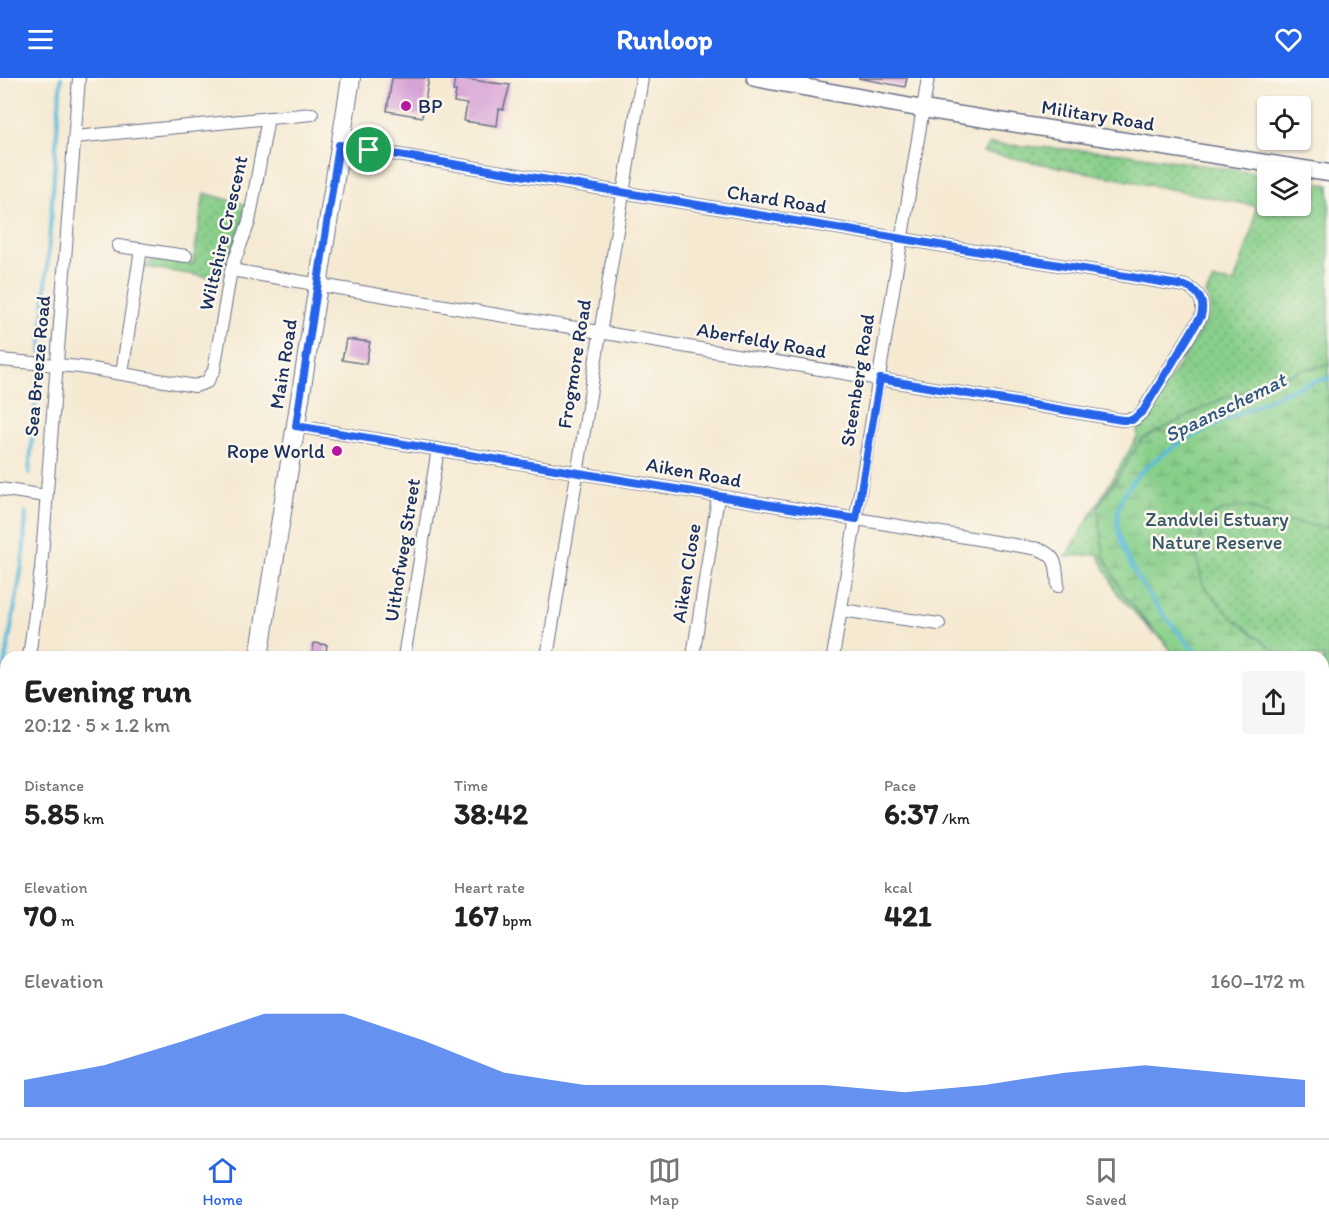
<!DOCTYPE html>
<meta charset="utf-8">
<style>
:root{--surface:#fff;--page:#f6f6f6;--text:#222;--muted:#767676;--line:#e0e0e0;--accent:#2563eb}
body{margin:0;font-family:Itim,sans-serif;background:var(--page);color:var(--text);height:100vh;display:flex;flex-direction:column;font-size:22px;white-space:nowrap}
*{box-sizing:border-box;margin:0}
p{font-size:20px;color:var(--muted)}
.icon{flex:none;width:33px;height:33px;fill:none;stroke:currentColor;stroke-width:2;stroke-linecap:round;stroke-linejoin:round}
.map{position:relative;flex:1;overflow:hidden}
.panel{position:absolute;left:0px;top:573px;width:1329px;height:488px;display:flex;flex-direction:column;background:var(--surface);border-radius:18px 18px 0 0;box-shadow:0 2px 4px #0004}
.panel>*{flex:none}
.tools{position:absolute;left:1257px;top:18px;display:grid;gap:12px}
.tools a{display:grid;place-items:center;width:54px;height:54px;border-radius:6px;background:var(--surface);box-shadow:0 2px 4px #0004;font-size:30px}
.pin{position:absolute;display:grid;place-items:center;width:51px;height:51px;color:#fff;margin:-26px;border:3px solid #fff;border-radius:50%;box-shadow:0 2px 6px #0007}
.round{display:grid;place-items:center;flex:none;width:63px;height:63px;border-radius:6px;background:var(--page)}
.summary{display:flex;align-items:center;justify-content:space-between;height:102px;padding:0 24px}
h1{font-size:33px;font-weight:700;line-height:45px}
.figures{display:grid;grid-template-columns:repeat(3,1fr);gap:9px;height:102px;padding:6px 24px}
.figures div{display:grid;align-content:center}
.figures b{font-size:30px;font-weight:700}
.figures small{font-size:16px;font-weight:400}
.figures p{font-size:16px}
.chart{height:168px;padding:12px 24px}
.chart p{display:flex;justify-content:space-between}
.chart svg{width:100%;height:108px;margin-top:6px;fill:var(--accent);opacity:.7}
header{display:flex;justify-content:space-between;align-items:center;height:78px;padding:0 24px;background:var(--accent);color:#fff;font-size:27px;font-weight:700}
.menu{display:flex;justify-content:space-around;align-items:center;height:84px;border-top:2px solid var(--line);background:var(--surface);font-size:16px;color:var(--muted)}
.menu a{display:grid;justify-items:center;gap:3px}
.menu .active{color:var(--accent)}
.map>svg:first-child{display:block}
.grass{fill:url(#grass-dots);stroke:#527f74;stroke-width:1.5}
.wetland{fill:url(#wetland-marsh);stroke:#527f74;stroke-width:1.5}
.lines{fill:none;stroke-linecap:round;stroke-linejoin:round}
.stream{stroke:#5dbcdb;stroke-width:4}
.building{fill:#d7a2d6}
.minor-casing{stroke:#677087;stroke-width:14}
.secondary-casing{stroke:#677087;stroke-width:19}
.primary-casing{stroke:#677087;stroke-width:20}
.minor{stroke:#fff;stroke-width:12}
.secondary{stroke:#fff;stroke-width:16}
.primary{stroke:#fff;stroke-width:18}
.route-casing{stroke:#fff;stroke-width:12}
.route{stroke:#2563eb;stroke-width:8}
.poi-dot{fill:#b5179e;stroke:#fbf7ec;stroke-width:2}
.labels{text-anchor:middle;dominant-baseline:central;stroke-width:5;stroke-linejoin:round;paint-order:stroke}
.poi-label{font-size:20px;fill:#1b2f5e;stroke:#fbf7ec;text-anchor:start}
.street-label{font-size:20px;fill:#1b2f5e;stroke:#fbf7ec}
.park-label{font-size:20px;fill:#365769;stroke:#fbf7ec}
.water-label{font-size:21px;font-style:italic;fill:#2f5984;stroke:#fbf7ec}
</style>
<header><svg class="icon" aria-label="menu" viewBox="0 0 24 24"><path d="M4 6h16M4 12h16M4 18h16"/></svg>Runloop<svg class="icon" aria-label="heart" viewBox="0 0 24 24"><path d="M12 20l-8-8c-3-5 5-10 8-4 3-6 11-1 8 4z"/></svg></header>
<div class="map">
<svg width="1329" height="1060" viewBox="0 0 1329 1060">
<defs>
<pattern id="grass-dots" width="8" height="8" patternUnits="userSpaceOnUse" patternTransform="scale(1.5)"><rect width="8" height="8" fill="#88cf8a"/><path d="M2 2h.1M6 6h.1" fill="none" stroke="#6ea874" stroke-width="1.8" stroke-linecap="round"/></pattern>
<pattern id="wetland-marsh" width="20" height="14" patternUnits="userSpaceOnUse" patternTransform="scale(1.5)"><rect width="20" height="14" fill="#88cf8a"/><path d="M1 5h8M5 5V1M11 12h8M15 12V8" fill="none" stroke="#6ea874"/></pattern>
</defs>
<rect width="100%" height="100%" fill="#fbf7ec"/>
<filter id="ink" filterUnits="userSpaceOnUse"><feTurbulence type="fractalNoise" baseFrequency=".0167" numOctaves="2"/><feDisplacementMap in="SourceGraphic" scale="12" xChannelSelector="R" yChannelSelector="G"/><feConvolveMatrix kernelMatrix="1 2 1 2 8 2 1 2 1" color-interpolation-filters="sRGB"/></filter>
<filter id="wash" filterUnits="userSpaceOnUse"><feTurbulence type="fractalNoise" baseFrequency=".008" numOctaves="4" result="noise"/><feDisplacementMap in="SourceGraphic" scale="24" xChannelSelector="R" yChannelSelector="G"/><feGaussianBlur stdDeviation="1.35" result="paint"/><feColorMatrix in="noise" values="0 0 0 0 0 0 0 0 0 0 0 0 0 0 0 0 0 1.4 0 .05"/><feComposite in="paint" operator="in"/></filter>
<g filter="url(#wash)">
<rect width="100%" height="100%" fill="#f5e9d2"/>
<!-- grass -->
<path class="grass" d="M990,66L1122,75L1267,97L1268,128H1300L1301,103L1329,107V850L1326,841H1323V579H1177L1137,532L1154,556L1117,515L1098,476L1066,479L1138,358L1136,347L1146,340L1208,240L1211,230L1206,215L1213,202L1234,205L1253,150L1256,128L983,74Z
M204,115L246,127L242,148L220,201L145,189C155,174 177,183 193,186Z
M0,680L6,681V741H1L0,760Z
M1329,883V1060H489V1054H1323Z
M0,894H6V1044L0,1042Z"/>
<!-- wetland -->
<path class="wetland" d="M1329,287V450L1279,442L1250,429L1223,432L1205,442L1196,476L1203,507L1231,539L1283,579H1177L1123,516L1104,478L1098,429L1142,361L1224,320L1308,290Z
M1323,833L1329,850V883L1323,1036Z
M1177,1055L1322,1054V1060H1224Z"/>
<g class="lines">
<!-- stream -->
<path class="stream" d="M41,275L61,0
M29,395L38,298
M6,579L23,482L26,435
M1200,579C1171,545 1141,514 1124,472C1121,463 1118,455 1117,445C1115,390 1199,354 1240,335C1269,321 1298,307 1329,300
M0,614L6,579
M1297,1054V1060"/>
</g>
<g id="blocks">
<!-- building -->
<path class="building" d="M392,0H429L422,39L387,33Z
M455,0L510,7L503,32L499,31L497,48L464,43L467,26L454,24L456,13H453Z
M858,0H907L905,9Z
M346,261L370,264L366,286L342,282Z
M314,565L327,567L325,579H312Z
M90,1054H124L123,1060H89Z"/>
</g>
</g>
<g filter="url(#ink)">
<use href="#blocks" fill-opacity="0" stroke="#677087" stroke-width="1.5"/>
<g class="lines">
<defs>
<path id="minor" d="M75,59L312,36
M118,168L186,178
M231,192L1122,342L1135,341L1143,333L1201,239C1205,224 1199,213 1185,208L339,67
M0,282L80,289L195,308L207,304L214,292L231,192L249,144L268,40
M122,295L141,171
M296,348L1038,471C1059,478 1056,490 1058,508
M0,411L46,418
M841,532L939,546
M693,578L718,419
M29,579L41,491L79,0
M404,579L438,371
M547,579L642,0
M833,579L928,0
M0,667L6,668
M331,1060L332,1054
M473,1060L474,1054"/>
<path id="secondary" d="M755,0L923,31L1329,95"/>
<path id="primary" d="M259,579L351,0
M0,855H6
M0,880H6
M180,1060L181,1054"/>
</defs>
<!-- minor casing -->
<use href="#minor" class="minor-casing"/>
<!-- secondary casing -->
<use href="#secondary" class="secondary-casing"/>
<!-- primary casing -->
<use href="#primary" class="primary-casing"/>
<!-- minor -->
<use href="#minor" class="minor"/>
<!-- secondary -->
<use href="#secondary" class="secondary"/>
<!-- primary -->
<use href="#primary" class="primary"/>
</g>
</g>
<g class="lines" filter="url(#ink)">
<defs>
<path id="route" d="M339,67L1185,208C1199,213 1205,224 1201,238L1143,333L1132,342H1122L880,301L856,441L296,348Z"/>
</defs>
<!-- route casing -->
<use href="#route" class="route-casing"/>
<!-- route -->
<use href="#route" class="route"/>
</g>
<!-- markers -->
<g class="poi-dot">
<circle cx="406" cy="28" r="6"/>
<circle cx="337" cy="373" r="6"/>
</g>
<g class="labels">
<!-- poi labels -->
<g class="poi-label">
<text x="418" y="28">BP</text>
<text x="325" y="373" text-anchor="end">Rope World</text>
</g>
<!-- street labels -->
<g class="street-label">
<text transform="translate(1098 37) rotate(9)">Military Road</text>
<text transform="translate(777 121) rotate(9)">Chard Road</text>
<text transform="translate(223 155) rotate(-77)">Wiltshire Crescent</text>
<text transform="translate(762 262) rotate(10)">Aberfeldy Road</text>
<text transform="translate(283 286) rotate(-81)">Main Road</text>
<text transform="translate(574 286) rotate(-81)">Frogmore Road</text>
<text transform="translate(37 288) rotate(-85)">Sea Breeze Road</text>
<text transform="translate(857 302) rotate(-81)">Steenberg Road</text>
<text transform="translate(694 394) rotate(10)">Aiken Road</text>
<text transform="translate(402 472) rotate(-81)">Uithofweg Street</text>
<text transform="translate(686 495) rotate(-81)">Aiken Close</text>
</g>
<!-- park labels -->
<g class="park-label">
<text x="1217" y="441">Zandvlei Estuary<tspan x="1217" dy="23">Nature Reserve</tspan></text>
</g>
<!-- water labels -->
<g class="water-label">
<text transform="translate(1225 329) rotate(-26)">Spaanschemat</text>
</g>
</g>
</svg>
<div class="tools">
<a><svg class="icon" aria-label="locate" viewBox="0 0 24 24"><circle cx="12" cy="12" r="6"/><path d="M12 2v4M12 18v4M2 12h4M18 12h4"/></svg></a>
<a><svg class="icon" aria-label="layers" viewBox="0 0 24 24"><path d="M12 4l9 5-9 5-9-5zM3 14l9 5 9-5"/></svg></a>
</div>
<div class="pin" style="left:369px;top:72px;background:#1e9e55"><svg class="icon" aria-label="arrive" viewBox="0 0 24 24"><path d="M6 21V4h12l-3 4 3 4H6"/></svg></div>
<section class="panel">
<div class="summary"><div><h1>Evening run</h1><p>20:12 · 5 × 1.2 km</p></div><a class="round"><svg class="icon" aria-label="share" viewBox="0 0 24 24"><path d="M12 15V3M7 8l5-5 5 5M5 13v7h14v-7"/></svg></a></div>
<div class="figures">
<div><p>Distance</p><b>5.85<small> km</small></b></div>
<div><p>Time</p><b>38:42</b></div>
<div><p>Pace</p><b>6:37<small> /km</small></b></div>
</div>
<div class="figures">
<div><p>Elevation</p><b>70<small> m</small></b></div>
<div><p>Heart rate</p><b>167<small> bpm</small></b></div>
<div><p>kcal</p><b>421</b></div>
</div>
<div class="chart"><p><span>Elevation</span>160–172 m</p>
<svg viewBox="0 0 160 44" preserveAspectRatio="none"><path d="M0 44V33L10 27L20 17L30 6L40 6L50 17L60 30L70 35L80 35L90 35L100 35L110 38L120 35L130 30L140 27L150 30L160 33V44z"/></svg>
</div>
</section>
</div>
<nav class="menu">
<a class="active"><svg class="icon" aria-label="home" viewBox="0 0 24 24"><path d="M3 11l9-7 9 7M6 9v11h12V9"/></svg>Home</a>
<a><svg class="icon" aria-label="map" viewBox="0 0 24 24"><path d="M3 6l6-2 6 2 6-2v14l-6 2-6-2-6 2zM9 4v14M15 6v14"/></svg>Map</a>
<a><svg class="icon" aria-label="saved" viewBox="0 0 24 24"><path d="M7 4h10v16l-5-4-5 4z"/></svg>Saved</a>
</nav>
